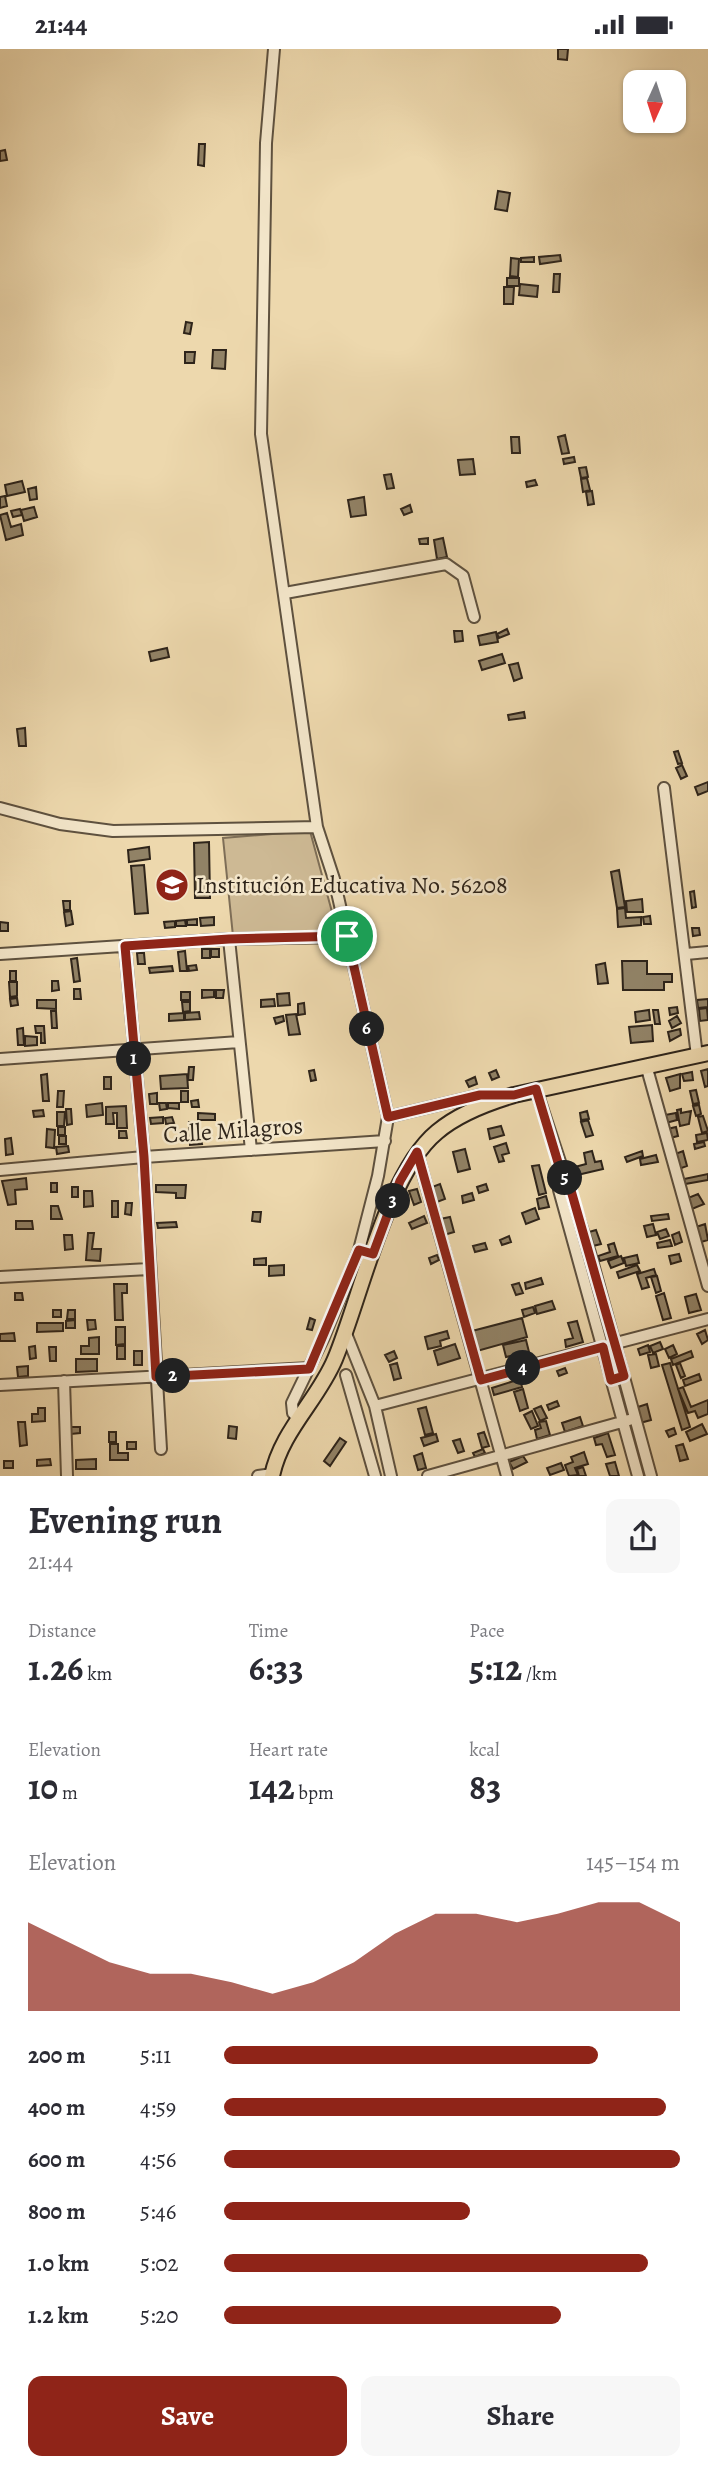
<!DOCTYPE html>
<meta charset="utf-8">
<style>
:root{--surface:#fff;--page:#f7f7f7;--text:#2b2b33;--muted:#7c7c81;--accent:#8f2418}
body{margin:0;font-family:Alegreya,serif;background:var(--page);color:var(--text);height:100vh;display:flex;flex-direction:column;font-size:26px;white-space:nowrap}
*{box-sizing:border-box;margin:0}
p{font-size:23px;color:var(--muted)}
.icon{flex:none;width:38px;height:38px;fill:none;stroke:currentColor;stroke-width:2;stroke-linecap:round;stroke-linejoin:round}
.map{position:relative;height:1427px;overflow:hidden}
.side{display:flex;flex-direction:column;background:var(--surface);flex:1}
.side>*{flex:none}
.needle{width:46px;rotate:183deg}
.fabs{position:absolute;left:623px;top:21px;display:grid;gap:14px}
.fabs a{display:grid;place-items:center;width:63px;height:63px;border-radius:14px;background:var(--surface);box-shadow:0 2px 5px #0004;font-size:35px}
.pin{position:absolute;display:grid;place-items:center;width:60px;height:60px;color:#fff;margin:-30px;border:4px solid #fff;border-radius:50%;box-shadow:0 2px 7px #0007}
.km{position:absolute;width:35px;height:35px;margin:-18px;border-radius:50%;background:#222;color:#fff;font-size:19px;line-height:35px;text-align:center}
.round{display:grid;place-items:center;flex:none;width:74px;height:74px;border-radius:14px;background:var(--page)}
.head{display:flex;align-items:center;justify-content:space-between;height:119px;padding:0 28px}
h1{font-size:38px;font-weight:700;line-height:52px}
.figures{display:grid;grid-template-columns:repeat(3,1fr);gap:10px;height:119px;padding:7px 28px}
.figures div{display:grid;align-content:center}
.figures b{font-size:35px;font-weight:700}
.figures small{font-size:19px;font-weight:400}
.figures p{font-size:19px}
.chart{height:196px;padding:14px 28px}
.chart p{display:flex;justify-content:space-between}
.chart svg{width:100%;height:126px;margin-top:7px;fill:var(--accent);opacity:.7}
.action{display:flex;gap:14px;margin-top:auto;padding:14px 28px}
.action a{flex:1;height:80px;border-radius:14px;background:var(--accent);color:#fff;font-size:28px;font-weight:700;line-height:80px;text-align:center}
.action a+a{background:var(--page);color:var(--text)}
ul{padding:0 28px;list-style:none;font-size:23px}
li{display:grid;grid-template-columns:112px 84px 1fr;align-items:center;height:52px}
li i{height:18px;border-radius:9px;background:var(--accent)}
.status{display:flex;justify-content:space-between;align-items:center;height:49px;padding:0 35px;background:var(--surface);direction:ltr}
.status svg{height:19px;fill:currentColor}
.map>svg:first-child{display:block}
.green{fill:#cdb994;stroke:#7e6e57;stroke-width:2}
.building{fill:#918266;stroke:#2e241a;stroke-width:2}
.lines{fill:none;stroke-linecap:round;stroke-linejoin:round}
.minor-casing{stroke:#5e513f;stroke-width:14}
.major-casing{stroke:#2e241a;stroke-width:18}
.minor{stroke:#f3e6ca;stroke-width:10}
.major{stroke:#edd8ad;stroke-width:14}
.route-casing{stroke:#fff;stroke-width:14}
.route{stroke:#8f2418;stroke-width:9}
.labels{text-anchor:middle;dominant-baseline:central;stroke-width:5;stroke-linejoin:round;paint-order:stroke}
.poi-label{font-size:24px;fill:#2e241a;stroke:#f3e6ca;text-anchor:start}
.street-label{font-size:24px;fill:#2e241a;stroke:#f3e6ca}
</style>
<div class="status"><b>21:44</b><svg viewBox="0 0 49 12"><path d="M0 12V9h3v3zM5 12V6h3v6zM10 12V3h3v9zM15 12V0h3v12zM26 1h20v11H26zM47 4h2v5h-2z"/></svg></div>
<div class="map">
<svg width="708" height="1427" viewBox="0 0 708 1427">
<rect width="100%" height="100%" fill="#edd8ad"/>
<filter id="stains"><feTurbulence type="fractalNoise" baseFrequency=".00286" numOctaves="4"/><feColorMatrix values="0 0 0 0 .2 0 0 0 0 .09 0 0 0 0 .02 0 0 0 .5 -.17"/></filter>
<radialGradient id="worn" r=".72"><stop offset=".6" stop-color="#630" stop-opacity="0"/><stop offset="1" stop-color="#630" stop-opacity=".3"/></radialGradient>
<!-- green -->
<path class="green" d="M310,782L338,885L233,887L223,789Z"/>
<!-- building -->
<path class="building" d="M558,0H568L567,11L558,10Z
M199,95H205L204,117L198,116Z
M5,101L7,111L0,112V102Z
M498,142L510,144L507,162L495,160Z
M560,206L561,212L540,215L539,208Z
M534,208V213H521V209Z
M511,209L519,210L518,228L510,227Z
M554,225H560L559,243H553Z
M507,229H519V237H507Z
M520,235L538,237L537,248L519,246Z
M504,238H514L513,255H504Z
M186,273L192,274L190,285L184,284Z
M213,301H226L225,320L212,319Z
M185,303H195L194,314H185Z
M565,386L569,404L562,405L558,388Z
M511,388H519L520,404H512Z
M574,408L575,413L564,415L563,410Z
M473,410L475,425L460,426L458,411Z
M586,418L588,428L581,429L579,419Z
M391,425L394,439L387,440L384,426Z
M587,429L590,441L583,443L581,430Z
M535,431L537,436L527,438L526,433Z
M22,432L25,443L7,447L5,436Z
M36,438L37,450L30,451L28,440Z
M592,442L594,455L588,456L586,443Z
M5,447L7,457L0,459V448Z
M364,448L366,466L351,468L348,451Z
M410,456L412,463L404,466L401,460Z
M34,458L37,468L24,472L21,461Z
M20,460L22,466L13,468L11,462Z
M7,464L11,478L21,475L23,486L6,491L0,466Z
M428,489V495H420L419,490Z
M443,489L447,508L437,510L434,491Z
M507,580L509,585L499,589L497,585Z
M454,582H462L463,592L455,593Z
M496,583L498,593L480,596L478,587Z
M167,599L169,608L151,612L149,603Z
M502,605L505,614L482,621L479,612Z
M518,614L522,629L514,632L509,616Z
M524,663L525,669L509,671L508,666Z
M25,679L26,697H19L17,680Z
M678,702L682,714L678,715L674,703Z
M682,716L687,727L681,730L676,719Z
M708,733V742L698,746L695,738Z
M209,793L210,849H195L194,794Z
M149,798L150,810L129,813L128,801Z
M144,816L148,864L135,865L131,817Z
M619,821L625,858L617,859L611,823Z
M694,842L696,858L692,859L690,843Z
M642,850L643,863H627L626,852Z
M63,852H70V861H64Z
M625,859L626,869L641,868V876L618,878L617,860Z
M71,862L73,875L66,877L64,863Z
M650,867L651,875H644L643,868Z
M214,868V876L201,877L200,869Z
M197,870V876H187V871Z
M185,871L186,877H176V872Z
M175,872V878L165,879L164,873Z
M0,873L8,874V882H0Z
M692,879H699L700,886L693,887Z
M202,900H210V909H202Z
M211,900H219V908H211Z
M185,902L187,922H180L178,903Z
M137,904H144L145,915H138Z
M77,909L80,932L74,933L71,910Z
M622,912H647V925H672V933H664V941H623Z
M605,914L608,934L598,935L596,916Z
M196,916L197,921L189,922L188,917Z
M172,917L173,922L150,924L149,919Z
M10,922H16V932H10Z
M52,932H58L59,941L52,942Z
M9,933H17V947L10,948Z
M74,940H80L81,950H74Z
M202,941H214V948L202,949Z
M216,941H224L223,949H216Z
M181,943H190V951H181Z
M289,944L290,956L278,957L277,945Z
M17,949L18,956L11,957L10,950Z
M274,950L275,957L261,958V951Z
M708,950V958L698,959L697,951Z
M37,951H56V960L37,959Z
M182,953H190V962L183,963Z
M304,954L305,965L298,966V955Z
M677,958L678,964L670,966L669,959Z
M707,959L708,971L700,972L699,960Z
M649,961L650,971L636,973L635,963Z
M653,961H658L660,975H655Z
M51,962H56L57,979H52Z
M199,963L200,970L185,971V964Z
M184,964V971L169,972V965Z
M296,965L300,985L289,986L286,966Z
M283,967L284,972L276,975L274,969Z
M677,967L681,974L672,979L669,972Z
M652,976L653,992L631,994L629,978Z
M35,977H44L45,994H41V984H36Z
M23,979L24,996H18L17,980Z
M680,980L681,986L670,992L668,983Z
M25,987L37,988V996L25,997Z
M189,1018H194L193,1031H188Z
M708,1020V1037L705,1038L701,1022Z
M314,1021L316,1031L311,1032L309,1022Z
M496,1021L499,1028L492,1031L489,1024Z
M692,1023L693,1031L684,1032L682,1025Z
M47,1025L49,1052H43L41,1026Z
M187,1025L188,1039L161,1040L160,1027Z
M680,1025V1039L670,1042L666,1029Z
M104,1028H111V1040H104Z
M475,1028L477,1035L469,1038L466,1032Z
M696,1041L699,1054L693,1055L690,1042Z
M58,1042H64L63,1058H57Z
M181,1042H188V1053H181Z
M157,1044V1055H150L149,1045Z
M198,1051L199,1058H192L191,1052Z
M102,1054L103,1066L87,1068L86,1056Z
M159,1054H166L167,1060L160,1061Z
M168,1054H179V1060L168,1059Z
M699,1056L701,1065L696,1067L693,1057Z
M126,1057L127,1079H117V1064H113L114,1075H106V1058Z
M66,1060H71L72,1075L67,1076Z
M681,1060V1064L691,1062L689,1075L680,1077L677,1061Z
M43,1061L44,1067L34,1068L33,1062Z
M587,1062L589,1070L581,1071L580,1064Z
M57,1063H65L64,1077H57Z
M198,1064L215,1065V1071H198Z
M676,1064L677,1071L666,1074L665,1066Z
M703,1067L708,1082L702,1084L698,1068Z
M163,1068V1074L151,1075L150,1069Z
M172,1068L174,1074L166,1075L165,1069Z
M588,1071L593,1086L586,1088L581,1073Z
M189,1073H197L202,1095L190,1096Z
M501,1077L504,1086L490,1090L488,1080Z
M58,1078H65V1086H58Z
M676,1078L678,1087L670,1089L667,1080Z
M47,1080L55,1081L54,1099L46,1098Z
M119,1082H126L127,1089H119Z
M707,1084L708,1091L697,1093L696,1086Z
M59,1087H66V1095H59Z
M11,1089L13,1105L6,1106L5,1090Z
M704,1093L705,1097L695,1100L694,1095Z
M506,1094L509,1104L502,1106L504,1112L499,1113L494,1098Z
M68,1097L69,1103L57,1105L56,1098Z
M465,1100L470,1120L458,1123L453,1103Z
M592,1102L595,1113L601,1112L603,1120L573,1127L571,1119L586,1115L584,1104Z
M642,1102L643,1107L627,1113L625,1108Z
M683,1102L687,1117L679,1120L675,1105Z
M656,1106L658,1113L641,1116L640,1110Z
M539,1116L546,1144L539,1146L532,1117Z
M708,1125V1131L685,1135L684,1130Z
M26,1129L27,1140L15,1141L16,1155L8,1156L2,1132Z
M51,1134H57V1143H51Z
M440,1135L445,1150L437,1153L432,1138Z
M486,1135L488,1141L479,1144L477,1138Z
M156,1136H186L185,1149H176V1144L156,1143Z
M72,1138H78V1148H72Z
M417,1140L421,1153L414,1156L409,1142Z
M84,1142H92L93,1157L84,1158Z
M472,1144L474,1151L463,1154L462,1147Z
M698,1145L704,1155L692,1160L688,1149Z
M546,1147L549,1158L539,1160L537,1150Z
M112,1152H118V1168H112Z
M126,1154H132L131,1166L125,1165Z
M51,1157H58L62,1170H51Z
M535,1159L539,1170L526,1175L522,1164Z
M253,1163H261L260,1173L252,1172Z
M668,1165L669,1170L652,1172L651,1167Z
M424,1167L427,1174L412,1180L409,1174Z
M450,1168L454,1183L444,1186L440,1170Z
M16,1172H32L33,1180H16Z
M176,1173L177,1178L158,1179L157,1174Z
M653,1175L656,1186L647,1188L644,1177Z
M705,1175L708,1191L701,1193L696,1178Z
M666,1180L669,1187L660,1190L657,1183Z
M596,1181L601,1195L593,1197L589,1183Z
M679,1183L682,1193L675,1196L672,1186Z
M88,1184H94L92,1200H101L100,1212L86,1211Z
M64,1186H72L73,1200L65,1201Z
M509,1187L511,1193L502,1196L500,1191Z
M670,1191L672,1197L658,1199L657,1194Z
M485,1194L487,1200L475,1203L473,1197Z
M614,1194L618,1207L600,1212L598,1207L610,1203L608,1196Z
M679,1205L681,1212L671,1215L669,1207Z
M437,1206L439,1211L431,1215L429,1209Z
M637,1206L639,1214L626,1217L624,1209Z
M621,1207L624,1214L611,1219L608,1212Z
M266,1209V1216H254V1210Z
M284,1216V1226L269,1227V1217Z
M637,1216L640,1222L619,1229L617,1223Z
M654,1220L656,1226L646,1229L649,1238L642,1240L637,1225Z
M657,1227L661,1242L656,1244L651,1228Z
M541,1229L543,1235L526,1240L525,1234Z
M519,1234L523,1244L516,1246L512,1236Z
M114,1235H127V1244H122L123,1271H115Z
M15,1244H22L23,1251H15Z
M664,1244L671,1269L663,1271L656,1247Z
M696,1245L701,1261L689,1264L685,1248Z
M552,1252L555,1260L537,1265L535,1257Z
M533,1258L535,1264L524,1268L522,1261Z
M53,1261H61V1268H53Z
M68,1261H75V1270H67Z
M310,1269L315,1271L312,1281L307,1280Z
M522,1269L527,1288L477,1302L472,1282Z
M75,1271V1279H66V1272Z
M87,1271H95L96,1280L88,1281Z
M577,1272L583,1293L566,1298L565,1291L573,1289L568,1274Z
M37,1274H63V1282L37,1283Z
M116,1278H125V1295L116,1296Z
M705,1281L708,1291L702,1295L697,1285Z
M447,1282L449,1289L440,1292L441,1297L428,1300L425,1288Z
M14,1284L15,1292H0V1285Z
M99,1288V1305H81V1297H89V1289Z
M526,1291L529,1303L506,1308L503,1296Z
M660,1293L663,1300L653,1304L650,1297Z
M455,1295L460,1309L438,1316L434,1302Z
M648,1296L650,1303L640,1306L638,1300Z
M673,1296L677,1305L669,1309L665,1300Z
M35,1297L36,1309L30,1310L29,1298Z
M117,1297H125V1310H117Z
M49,1298H56V1312H50Z
M134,1302H142V1316H134Z
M394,1302L397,1309L389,1313L385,1306Z
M691,1302L693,1308L673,1316L671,1310Z
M656,1305L659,1317L651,1319L648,1306Z
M76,1310H97V1322L76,1323Z
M397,1314L401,1329L394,1331L390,1316Z
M670,1314L690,1378L682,1381L662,1316Z
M680,1314L685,1327L681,1329L676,1316Z
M28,1317V1327L18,1328L17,1318Z
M565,1319L567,1324L559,1327L557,1322Z
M699,1325L701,1331L685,1337L683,1331Z
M520,1330L522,1338L494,1346L492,1339Z
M683,1338L691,1358L708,1351V1365L698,1369L695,1362L688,1364L678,1340Z
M523,1340L528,1359L520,1362L514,1343Z
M557,1352L559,1357L549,1361L547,1356Z
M647,1355L651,1371L640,1374L635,1359Z
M541,1357L547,1369L540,1372L534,1360Z
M426,1358L433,1384L425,1386L418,1360Z
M38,1359H45V1372L32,1373V1365H38Z
M532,1362L538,1377L531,1380L524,1366Z
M580,1368L583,1377L565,1383L562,1374Z
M546,1372L550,1386L537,1390L535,1381L541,1379L539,1373Z
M18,1373H25L27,1396L20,1397Z
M702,1375L707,1385L690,1392L686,1383Z
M229,1377L237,1378L236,1390L228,1389Z
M70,1378H80V1384L71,1385Z
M674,1379L676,1385L669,1388L666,1382Z
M109,1383H116V1393H109Z
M484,1383L489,1397L482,1399L478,1385Z
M608,1384L615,1406L607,1408L602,1395L596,1396L594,1389Z
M436,1385L438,1392L424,1397L421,1389Z
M340,1389L346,1393L330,1417L324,1412Z
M460,1390L464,1402L458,1404L453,1392Z
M127,1393H136V1400H127Z
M110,1395H118V1404H128V1411H110Z
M683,1395L688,1410L680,1412L676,1397Z
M483,1400L485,1404L475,1408L473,1404Z
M584,1403L588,1415L575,1419L578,1426L569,1427L565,1416L573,1413L571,1408Z
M422,1404L426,1419L418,1421L414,1407Z
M523,1407L527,1413L513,1420L509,1413Z
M50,1410L51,1416L37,1417V1411Z
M96,1410V1420H76V1411Z
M4,1412H13V1419H4Z
M615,1413L619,1427H610L606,1415Z
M561,1414L564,1421L550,1426L547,1419Z
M583,1418L586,1427H579L577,1420Z"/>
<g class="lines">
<defs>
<path id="minor" d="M274,0L266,94L261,385L317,778L334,830L388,1068L480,1046H502
M285,544L446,515L463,527L474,568
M664,739L697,1007
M0,759L60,775L113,782L317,778
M229,890L251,1101
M125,897L144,1108L161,1400
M0,905L229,890L347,888
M686,905L708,903
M0,1010L239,993
M646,1016L708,1237
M536,1040L590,1204L651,1427
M417,1103L507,1427
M560,1120L559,1141L638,1427
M0,1121L144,1108L385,1092
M363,1202L359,1201L378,1127L388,1068
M0,1228L149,1220
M345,1282L375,1357L708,1270
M346,1326L375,1427
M64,1332L67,1427
M0,1336L309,1319
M375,1357L391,1427
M298,1369L293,1364L292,1354L324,1288L359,1201
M258,1427L273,1425
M428,1427L629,1371"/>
<path id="major" d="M272,1427C281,1382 318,1351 335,1310C361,1248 387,1124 437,1083C458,1065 487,1054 514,1046L708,1004"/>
</defs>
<!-- minor casing -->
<use href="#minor" class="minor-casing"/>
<!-- major casing -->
<use href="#major" class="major-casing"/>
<!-- minor -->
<use href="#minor" class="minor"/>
<!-- major -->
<use href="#major" class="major"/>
</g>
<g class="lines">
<defs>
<path id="route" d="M347,887L388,1068L480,1046H514L536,1040L560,1120L570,1138L624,1327L611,1331L603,1298L481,1331L417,1103L400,1132L373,1205L359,1201L309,1320L156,1328L144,1108L125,897L229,890Z"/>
</defs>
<!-- route casing -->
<use href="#route" class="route-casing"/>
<!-- route -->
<use href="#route" class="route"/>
</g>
<!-- icons -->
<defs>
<symbol id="school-disc" viewBox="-11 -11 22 22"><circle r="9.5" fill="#8f2418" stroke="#f3e6ca"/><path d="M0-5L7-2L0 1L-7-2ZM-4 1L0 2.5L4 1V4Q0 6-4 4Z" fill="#fff"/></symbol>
</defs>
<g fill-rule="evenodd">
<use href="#school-disc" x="153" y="817" width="38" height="38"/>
</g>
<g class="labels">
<!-- poi labels -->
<g class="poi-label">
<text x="196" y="836">Institución Educativa No. 56208</text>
</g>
<!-- street labels -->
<g class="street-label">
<text transform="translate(233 1081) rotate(-4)">Calle Milagros</text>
</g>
</g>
<rect width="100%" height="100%" filter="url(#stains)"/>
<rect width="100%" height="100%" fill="url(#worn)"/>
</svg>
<div class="fabs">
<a><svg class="needle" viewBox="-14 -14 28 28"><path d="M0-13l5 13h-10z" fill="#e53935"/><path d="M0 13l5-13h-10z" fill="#7c7c81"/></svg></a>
</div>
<div class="pin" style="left:347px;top:887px;background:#1e9e55"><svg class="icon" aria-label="arrive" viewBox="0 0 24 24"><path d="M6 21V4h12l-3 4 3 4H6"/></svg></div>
<b class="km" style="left:134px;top:1010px">1</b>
<b class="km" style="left:173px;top:1327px">2</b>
<b class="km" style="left:393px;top:1152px">3</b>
<b class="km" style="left:523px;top:1319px">4</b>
<b class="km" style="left:565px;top:1129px">5</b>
<b class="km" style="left:367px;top:980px">6</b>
</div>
<section class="side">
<div class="head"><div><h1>Evening run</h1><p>21:44</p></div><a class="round"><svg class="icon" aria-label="share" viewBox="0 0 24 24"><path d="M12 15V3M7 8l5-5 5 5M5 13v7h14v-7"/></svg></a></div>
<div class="figures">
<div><p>Distance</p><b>1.26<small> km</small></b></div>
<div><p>Time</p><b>6:33</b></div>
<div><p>Pace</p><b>5:12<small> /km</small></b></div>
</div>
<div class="figures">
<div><p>Elevation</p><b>10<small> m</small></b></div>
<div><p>Heart rate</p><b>142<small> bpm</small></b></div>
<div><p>kcal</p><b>83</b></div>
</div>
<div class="chart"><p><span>Elevation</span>145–154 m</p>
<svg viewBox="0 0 160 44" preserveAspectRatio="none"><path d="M0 44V13L10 20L20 27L30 31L40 31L50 34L60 38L70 34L80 27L90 17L100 10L110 10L120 13L130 10L140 6L150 6L160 13V44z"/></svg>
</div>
<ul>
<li><b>200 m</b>5:11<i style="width:82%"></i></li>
<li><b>400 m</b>4:59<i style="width:97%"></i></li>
<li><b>600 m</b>4:56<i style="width:100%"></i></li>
<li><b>800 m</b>5:46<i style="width:54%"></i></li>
<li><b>1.0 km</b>5:02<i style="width:93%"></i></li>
<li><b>1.2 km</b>5:20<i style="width:74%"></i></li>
</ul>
<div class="action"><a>Save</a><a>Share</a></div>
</section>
